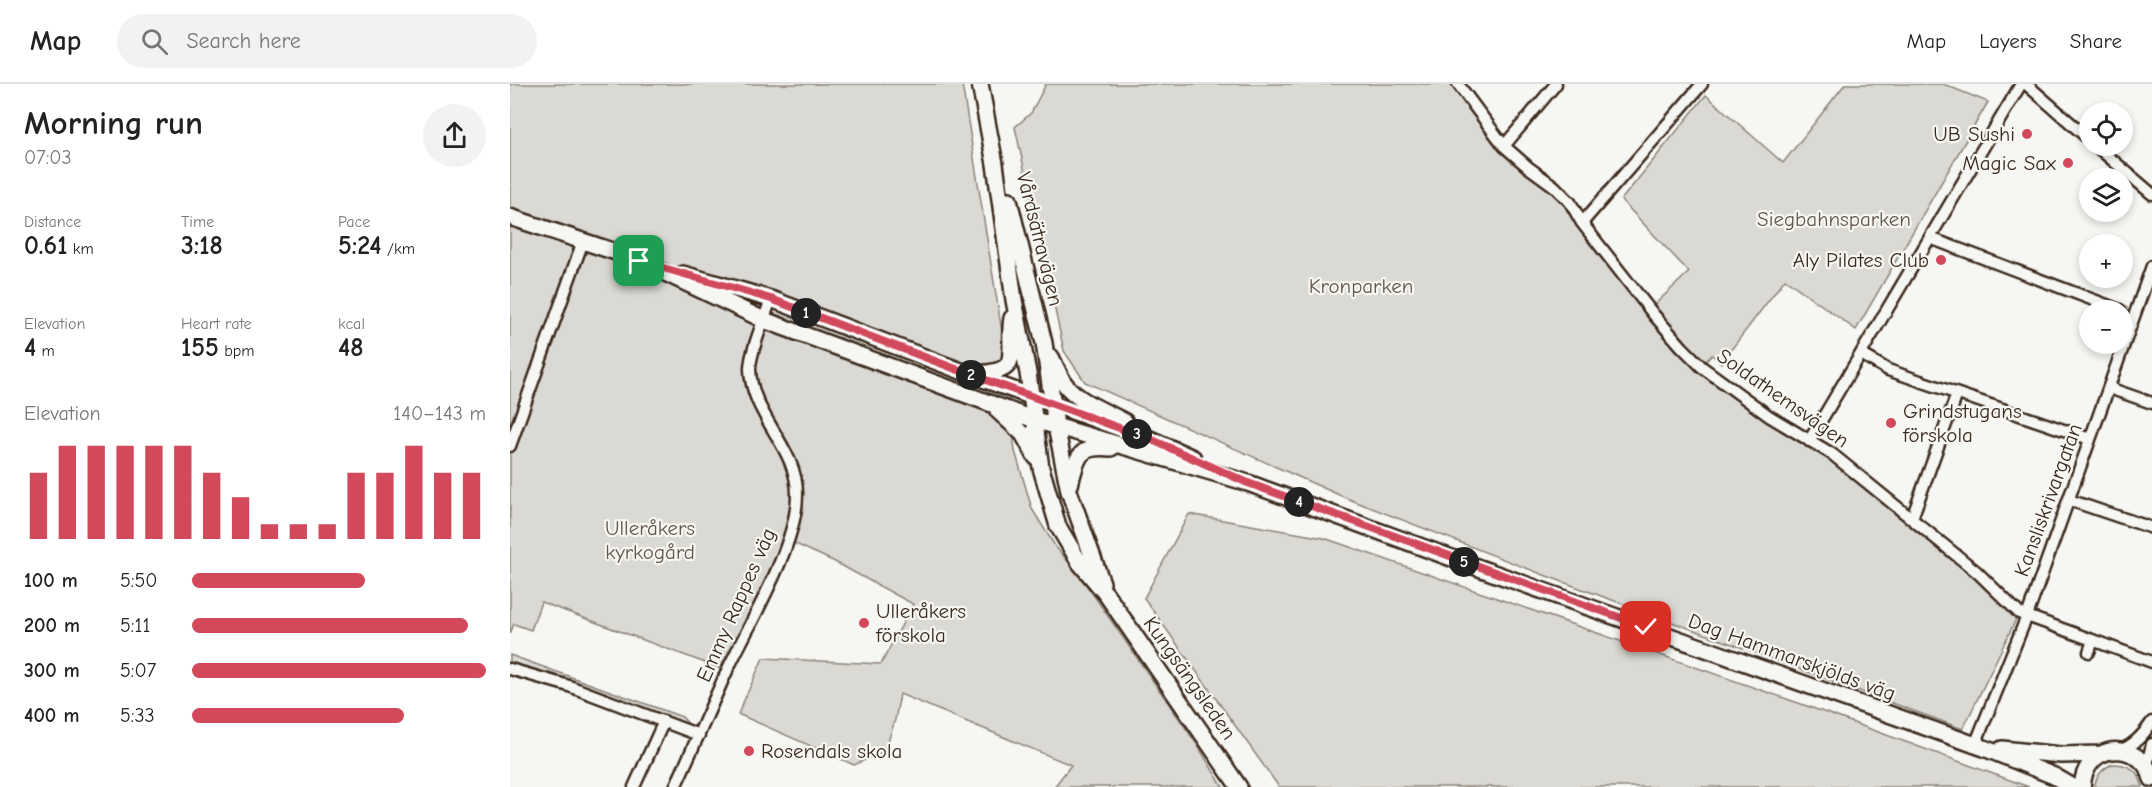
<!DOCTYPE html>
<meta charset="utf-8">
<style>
:root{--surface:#fff;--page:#f2f2f2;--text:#222;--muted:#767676;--line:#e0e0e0;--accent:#d1495b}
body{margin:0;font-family:"Comic Neue",sans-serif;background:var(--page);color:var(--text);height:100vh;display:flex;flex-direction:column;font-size:22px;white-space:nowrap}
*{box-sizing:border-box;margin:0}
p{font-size:20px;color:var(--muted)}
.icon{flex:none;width:33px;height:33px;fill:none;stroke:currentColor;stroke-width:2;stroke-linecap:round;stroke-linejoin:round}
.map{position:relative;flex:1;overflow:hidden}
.side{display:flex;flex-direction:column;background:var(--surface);width:510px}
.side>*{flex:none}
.fabs{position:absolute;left:1569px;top:18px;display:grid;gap:12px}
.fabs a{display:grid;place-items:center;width:54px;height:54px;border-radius:50%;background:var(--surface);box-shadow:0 3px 9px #0003;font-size:30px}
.pin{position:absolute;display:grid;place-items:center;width:51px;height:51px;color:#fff;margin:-26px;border-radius:12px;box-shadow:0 3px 9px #0006}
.km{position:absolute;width:30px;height:30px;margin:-15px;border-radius:50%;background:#222;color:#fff;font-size:16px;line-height:30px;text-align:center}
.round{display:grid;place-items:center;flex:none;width:63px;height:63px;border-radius:32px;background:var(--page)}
.head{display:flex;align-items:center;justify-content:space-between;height:102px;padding:0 24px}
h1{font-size:33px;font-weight:600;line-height:45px}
.metrics{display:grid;grid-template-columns:repeat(3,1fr);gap:9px;height:102px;padding:6px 24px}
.metrics div{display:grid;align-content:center}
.metrics b{font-size:26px;font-weight:600}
.metrics small{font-size:16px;font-weight:400}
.metrics p{font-size:16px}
.chart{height:168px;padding:12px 24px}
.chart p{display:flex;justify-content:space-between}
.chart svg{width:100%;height:108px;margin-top:6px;stroke:var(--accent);stroke-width:6}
ul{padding:0 24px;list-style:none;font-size:20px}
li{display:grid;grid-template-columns:96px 72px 1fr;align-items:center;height:45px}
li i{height:15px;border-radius:8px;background:var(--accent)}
header{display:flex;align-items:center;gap:36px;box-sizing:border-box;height:84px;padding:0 30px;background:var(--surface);border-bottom:2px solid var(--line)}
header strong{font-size:28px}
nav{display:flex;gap:33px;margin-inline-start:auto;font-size:21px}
.search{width:420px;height:54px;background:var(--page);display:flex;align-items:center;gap:15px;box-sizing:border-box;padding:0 21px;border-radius:33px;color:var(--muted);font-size:22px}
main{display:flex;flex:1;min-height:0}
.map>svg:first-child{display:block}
.green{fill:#dad9d3;stroke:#8a8278;stroke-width:1.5}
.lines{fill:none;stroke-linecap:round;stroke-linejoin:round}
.street-casing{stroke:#3b2a1e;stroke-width:15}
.secondary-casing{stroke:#3b2a1e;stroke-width:20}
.street{stroke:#f6f6f2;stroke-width:10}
.secondary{stroke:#f6f6f2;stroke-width:15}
.route-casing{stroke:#fff;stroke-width:12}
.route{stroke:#d1495b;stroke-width:8}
.poi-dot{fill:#d1495b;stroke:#f6f6f2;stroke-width:2}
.labels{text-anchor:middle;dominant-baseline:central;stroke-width:4.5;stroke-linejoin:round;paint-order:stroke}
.poi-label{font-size:21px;fill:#3b2a1e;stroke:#f6f6f2;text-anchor:end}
.park-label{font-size:21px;fill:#63564b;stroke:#f6f6f2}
.street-label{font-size:21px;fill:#3b2a1e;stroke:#f6f6f2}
</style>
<header>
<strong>Map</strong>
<div class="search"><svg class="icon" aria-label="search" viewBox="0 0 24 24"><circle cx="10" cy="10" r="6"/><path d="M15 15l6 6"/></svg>Search here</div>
<nav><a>Map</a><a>Layers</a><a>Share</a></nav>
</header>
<main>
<section class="side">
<div class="head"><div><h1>Morning run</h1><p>07:03</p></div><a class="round"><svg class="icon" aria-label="share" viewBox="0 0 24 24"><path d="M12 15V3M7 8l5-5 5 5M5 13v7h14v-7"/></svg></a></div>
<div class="metrics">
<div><p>Distance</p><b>0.61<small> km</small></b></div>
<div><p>Time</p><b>3:18</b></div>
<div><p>Pace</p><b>5:24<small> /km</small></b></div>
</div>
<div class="metrics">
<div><p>Elevation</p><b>4<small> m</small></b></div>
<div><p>Heart rate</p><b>155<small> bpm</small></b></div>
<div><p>kcal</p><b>48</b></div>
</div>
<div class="chart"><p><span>Elevation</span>140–143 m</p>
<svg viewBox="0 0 160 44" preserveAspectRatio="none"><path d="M5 44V17M15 44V6M25 44V6M35 44V6M45 44V6M55 44V6M65 44V17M75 44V27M85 44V38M95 44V38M105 44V38M115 44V17M125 44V17M135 44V6M145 44V17M155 44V17"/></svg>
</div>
<ul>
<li><b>100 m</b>5:50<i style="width:59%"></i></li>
<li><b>200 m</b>5:11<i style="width:94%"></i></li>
<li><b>300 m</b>5:07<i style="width:100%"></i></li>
<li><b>400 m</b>5:33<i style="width:72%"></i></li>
</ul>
</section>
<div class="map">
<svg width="1642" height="703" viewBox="0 0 1642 703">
<rect width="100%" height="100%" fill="#f6f6f2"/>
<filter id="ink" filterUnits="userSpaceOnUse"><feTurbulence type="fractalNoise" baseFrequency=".0167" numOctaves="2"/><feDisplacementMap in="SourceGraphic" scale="12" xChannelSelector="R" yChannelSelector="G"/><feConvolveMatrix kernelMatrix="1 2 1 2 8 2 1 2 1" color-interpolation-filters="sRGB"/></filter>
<g filter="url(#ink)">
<!-- green -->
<path class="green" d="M0,0H452L492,248L505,367L522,425L545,462L571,493L688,662L713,703H544L561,681L390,610L385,636L375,667L344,681L228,630L253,574L371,580L403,520L323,477L279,457L217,587L31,518L21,546L4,540L0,550Z
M536,0H948L994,62L1044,102L1172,263L1320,373L1509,529L1453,645L1034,491L836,414L575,298L554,267L505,43L521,29Z
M1335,0H1433L1478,18L1346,246L1275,195L1211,279L1202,271L1193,280L1142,223L1179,188L1111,116L1196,11L1273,79Z
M679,430L814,454L1297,622L1519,703H769L634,514Z
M0,571L172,633L189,651L0,585Z
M1602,680C1620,680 1628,686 1633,703H1584C1587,691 1591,686 1602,680Z"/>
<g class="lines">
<defs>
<path id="street" d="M948,0L994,62L1018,83L1044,102L1060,118L1072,139L1144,231L1172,263L1192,283L1259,332L1322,370L1467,488L1509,529L1642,578
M1516,0L1580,56
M994,62L1046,0
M1586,62L1642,110
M1072,139L1192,0
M1420,154L1610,226
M1351,270L1378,286L1580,355
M1599,304L1642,319
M1299,357L1511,0
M0,362L73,157
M1559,416L1642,444
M1402,434L1447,310
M1579,568L1583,556
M0,585L59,602L189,651
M1465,661L1517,532L1642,182
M1611,666C1625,661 1634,650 1642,638
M1637,681L1642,660
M124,703L154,637
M165,703C183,665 199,626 217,587C239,540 287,462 287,411C288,364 241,332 240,285C240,268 255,233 261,215"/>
<path id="secondary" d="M470,0L485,80L504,216L518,289L531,384L548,442L570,479L596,510L729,703
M499,116L534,259L546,342L559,407L592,499
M0,133L139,179
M128,176L254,236L525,336L738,399L955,479L1474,664L1544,692L1563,703
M173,190L261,215L459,290L640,355L683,374
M541,273C545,281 549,291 554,299C569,319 594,326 615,338
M464,290C516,288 496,271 502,234
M488,327L513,350L526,373
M560,401C567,373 568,361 601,364
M1492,665L1551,671L1591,670
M1572,703C1573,699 1573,693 1575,689C1588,655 1634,662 1642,695"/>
</defs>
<!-- street casing -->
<use href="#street" class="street-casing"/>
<!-- secondary casing -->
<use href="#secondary" class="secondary-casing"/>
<!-- street -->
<use href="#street" class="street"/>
<!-- secondary -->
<use href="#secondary" class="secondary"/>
</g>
</g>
<g class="lines" filter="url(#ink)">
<defs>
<path id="route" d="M129,177L261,215L459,290L640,355L738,399L1136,543"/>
</defs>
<!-- route casing -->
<use href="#route" class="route-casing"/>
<!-- route -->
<use href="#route" class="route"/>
</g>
<!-- markers -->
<g class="poi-dot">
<circle cx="1517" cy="50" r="6"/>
<circle cx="1558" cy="79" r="6"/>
<circle cx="1431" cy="176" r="6"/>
<circle cx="1381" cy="339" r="6"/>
<circle cx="354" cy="539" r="6"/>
<circle cx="239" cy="667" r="6"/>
</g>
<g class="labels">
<!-- poi labels -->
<g class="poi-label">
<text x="1505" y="50">UB Sushi</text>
<text x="1546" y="79">Magic Sax</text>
<text x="1419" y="176">Aly Pilates Club</text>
<text x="1393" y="327" text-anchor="start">Grindstugans<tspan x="1393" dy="24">förskola</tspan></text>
<text x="366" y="527" text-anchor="start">Ulleråkers<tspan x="366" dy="24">förskola</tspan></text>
<text x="251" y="667" text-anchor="start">Rosendals skola</text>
</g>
<!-- park labels -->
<g class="park-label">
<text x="1324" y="135">Siegbahnsparken</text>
<text x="851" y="202">Kronparken</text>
<text x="140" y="444">Ulleråkers<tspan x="140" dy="24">kyrkogård</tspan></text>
</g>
<!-- street labels -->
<g class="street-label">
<text transform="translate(530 155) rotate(76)">Vårdsätravägen</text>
<text transform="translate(1273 314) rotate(35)">Soldathemsvägen</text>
<text transform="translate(1538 416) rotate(-70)">Kansliskrivargatan</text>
<text transform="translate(226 521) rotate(-66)">Emmy Rappes väg</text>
<text transform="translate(1282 573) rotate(20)">Dag Hammarskjölds väg</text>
<text transform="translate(680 594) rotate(55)">Kungsängsleden</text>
</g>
</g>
</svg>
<div class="fabs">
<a><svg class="icon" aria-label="locate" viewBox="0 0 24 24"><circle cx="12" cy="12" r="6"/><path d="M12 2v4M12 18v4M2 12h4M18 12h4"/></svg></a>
<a><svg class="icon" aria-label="layers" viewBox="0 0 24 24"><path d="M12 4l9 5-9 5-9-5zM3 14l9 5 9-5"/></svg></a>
<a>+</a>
<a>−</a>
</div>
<div class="pin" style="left:129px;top:177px;background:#1e9e55"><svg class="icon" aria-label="arrive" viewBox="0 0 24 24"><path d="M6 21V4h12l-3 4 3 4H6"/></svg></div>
<div class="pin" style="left:1136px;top:543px;background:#d93025"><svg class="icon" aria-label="check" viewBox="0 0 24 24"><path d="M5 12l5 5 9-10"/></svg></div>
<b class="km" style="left:296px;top:229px">1</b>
<b class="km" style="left:461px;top:291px">2</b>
<b class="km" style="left:627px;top:350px">3</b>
<b class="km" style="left:789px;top:418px">4</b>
<b class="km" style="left:954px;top:478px">5</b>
</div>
</main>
